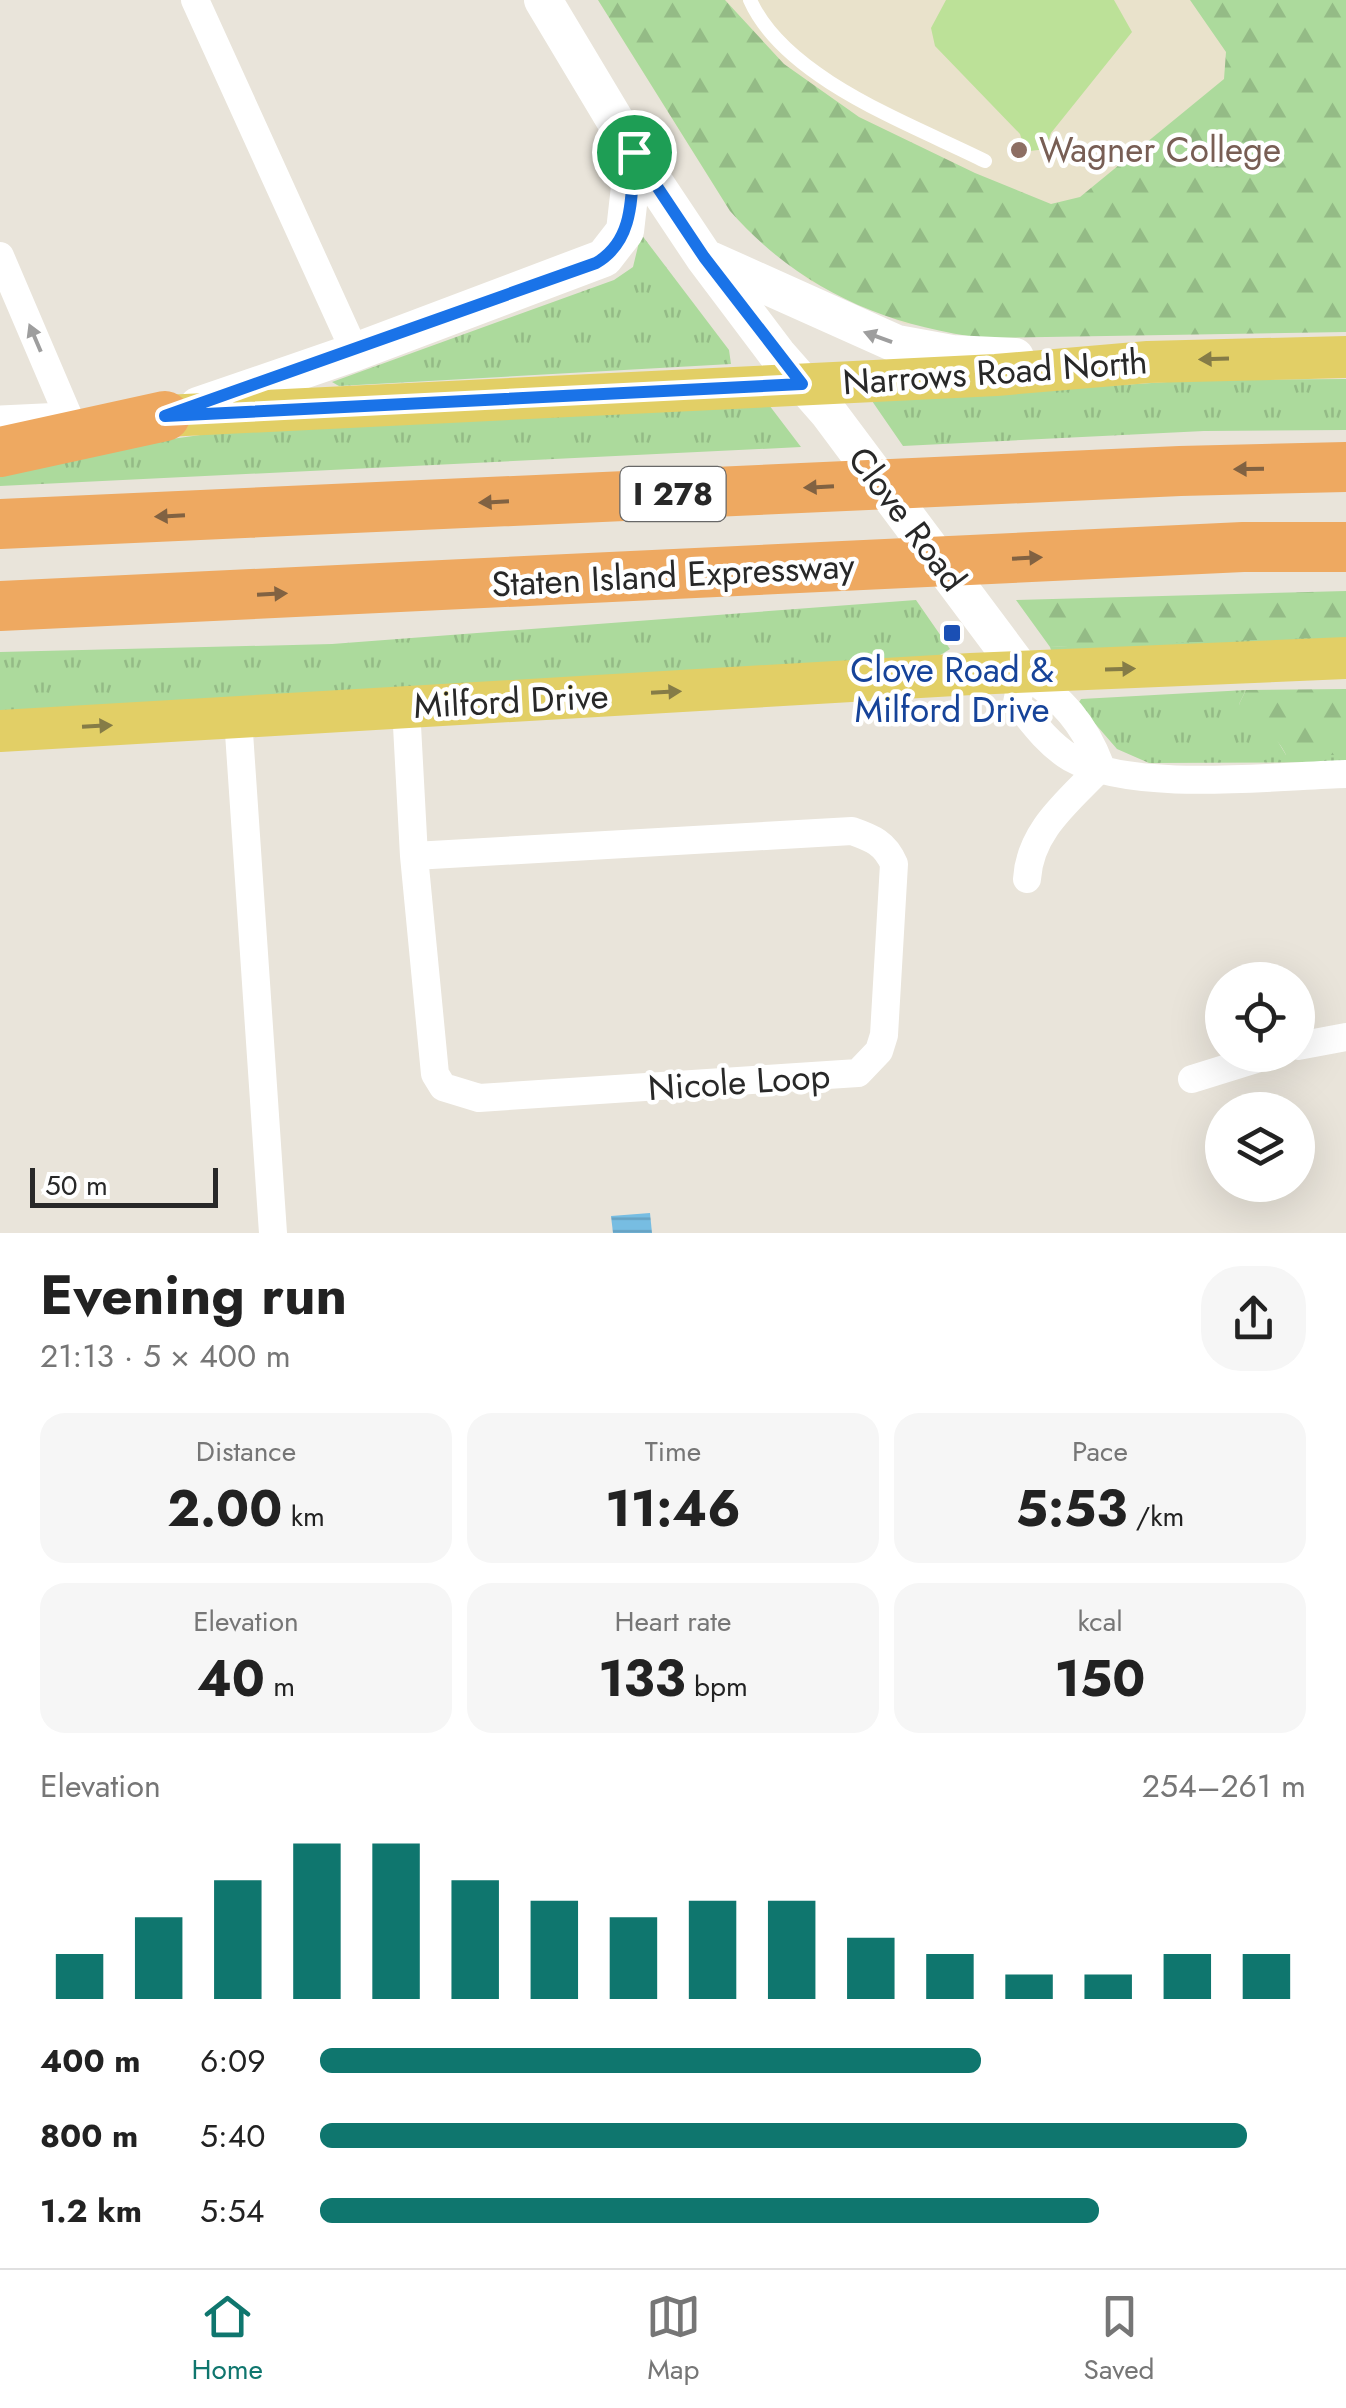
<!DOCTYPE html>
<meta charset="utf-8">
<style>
:root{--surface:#fff;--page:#f6f6f6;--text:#222;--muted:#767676;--line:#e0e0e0;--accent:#0f766e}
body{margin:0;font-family:Jost,sans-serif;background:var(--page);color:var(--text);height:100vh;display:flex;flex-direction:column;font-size:38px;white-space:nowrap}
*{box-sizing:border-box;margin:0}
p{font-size:32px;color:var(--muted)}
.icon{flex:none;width:55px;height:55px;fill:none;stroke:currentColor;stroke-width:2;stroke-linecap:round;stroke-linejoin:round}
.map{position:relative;height:1233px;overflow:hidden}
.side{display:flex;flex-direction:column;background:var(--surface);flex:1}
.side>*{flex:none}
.tools{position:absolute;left:1205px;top:962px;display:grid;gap:20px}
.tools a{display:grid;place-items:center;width:110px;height:110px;border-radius:50%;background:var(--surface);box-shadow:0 10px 40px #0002;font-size:50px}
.scale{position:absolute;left:30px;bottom:25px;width:188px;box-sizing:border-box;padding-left:10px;border:5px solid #282828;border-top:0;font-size:28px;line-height:35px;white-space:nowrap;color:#282828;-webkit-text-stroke:8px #fff;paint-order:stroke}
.pin{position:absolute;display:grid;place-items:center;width:85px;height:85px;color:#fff;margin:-42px;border:5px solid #fff;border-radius:50%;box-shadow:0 2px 10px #0007}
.round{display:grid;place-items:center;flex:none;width:105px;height:105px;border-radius:40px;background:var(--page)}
.headline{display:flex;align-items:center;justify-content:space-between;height:170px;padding:0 40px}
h1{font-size:55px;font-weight:700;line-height:75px}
.stats{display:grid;grid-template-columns:repeat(3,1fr);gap:15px;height:170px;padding:10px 40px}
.stats div{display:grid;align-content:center;border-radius:25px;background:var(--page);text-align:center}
.stats b{font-size:50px;font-weight:700}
.stats small{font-size:28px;font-weight:400}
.stats p{font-size:28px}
.chart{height:280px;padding:20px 40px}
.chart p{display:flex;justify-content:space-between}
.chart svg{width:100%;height:180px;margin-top:10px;stroke:var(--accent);stroke-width:6}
ul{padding:0 40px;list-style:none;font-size:32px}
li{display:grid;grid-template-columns:160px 120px 1fr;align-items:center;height:75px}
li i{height:25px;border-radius:12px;background:var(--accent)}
.tab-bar{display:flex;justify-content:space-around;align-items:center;height:140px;border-top:2px solid var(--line);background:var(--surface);font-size:28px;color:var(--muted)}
.tab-bar a{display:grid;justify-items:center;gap:5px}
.tab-bar .selected{color:var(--accent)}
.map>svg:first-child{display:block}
.education{fill:#e9e2cb}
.grass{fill:url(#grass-tufts)}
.forest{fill:url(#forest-firs)}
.pitch{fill:#bce198}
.water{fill:url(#water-rules)}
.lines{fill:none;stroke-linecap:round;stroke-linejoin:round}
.service{stroke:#fff;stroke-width:14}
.minor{stroke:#fff;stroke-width:28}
.tertiary{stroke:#fff;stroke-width:35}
.secondary{stroke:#fff;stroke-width:38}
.primary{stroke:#e2cf66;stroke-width:42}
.motorway{stroke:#eea961;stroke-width:50}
.oneway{fill:#9e9e9e}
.oneway2{fill:#857c47}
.oneway3{fill:#816242}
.route-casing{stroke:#fff;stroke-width:20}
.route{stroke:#1a73e8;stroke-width:12}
.education-dot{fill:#8d6e63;stroke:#fff;stroke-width:4}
.transit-dot{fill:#1a4fb4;stroke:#fff;stroke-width:4}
.labels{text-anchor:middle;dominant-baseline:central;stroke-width:9;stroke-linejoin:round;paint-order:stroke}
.shield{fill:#fff;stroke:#686868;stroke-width:2.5}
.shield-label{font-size:32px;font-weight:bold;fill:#282828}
.education-label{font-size:35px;fill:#785e54;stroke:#fff;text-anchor:start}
.street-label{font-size:35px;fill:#282828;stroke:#fff}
.transit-label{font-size:35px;fill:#164399;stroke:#fff}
</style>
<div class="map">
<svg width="1346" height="1233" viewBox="0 0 1346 1233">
<defs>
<pattern id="grass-tufts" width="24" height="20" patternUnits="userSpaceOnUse" patternTransform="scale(2.5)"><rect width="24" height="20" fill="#acda9c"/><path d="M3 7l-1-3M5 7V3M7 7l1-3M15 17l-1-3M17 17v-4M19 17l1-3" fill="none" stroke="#94bb86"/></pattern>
<pattern id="forest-firs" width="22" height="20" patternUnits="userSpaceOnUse" patternTransform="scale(2.5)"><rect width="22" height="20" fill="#acda9c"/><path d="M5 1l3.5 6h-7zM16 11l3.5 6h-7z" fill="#94bb86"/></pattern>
<pattern id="water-rules" width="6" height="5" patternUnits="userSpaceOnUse" patternTransform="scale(2.5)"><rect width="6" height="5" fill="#77bde2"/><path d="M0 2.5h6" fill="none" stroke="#67a2c2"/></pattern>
</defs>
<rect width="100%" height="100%" fill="#e9e4da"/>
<!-- education -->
<path class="education" d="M598,0H1346V332L905,324L810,281L748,230L730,211Z"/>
<!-- grass -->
<path class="grass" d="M641,234L729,350L731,364L339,386L332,382L614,280L633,267Z
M1346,379V430L1204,431L903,446L872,401L1198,380Z
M766,401L801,447L0,486V463L243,429Z
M916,600L950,649L934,659L0,712V652L332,644Z
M1231,637H1346V644L1052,653L1050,647Z
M1246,690L1239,704L1271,730L1286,755H1346V762L1149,763L1117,749L1078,704L1081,699Z"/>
<!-- forest -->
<path class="forest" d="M598,0H725L784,64L859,117L975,173L1051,204L1080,197L1224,79L1226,52L1190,0H1346V332L983,338C882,325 798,288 730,211Z
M1346,591V637L1050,647L1016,600Z
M1346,689V755H1286C1274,729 1249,724 1239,704L1246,690Z"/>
<!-- pitch -->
<path class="pitch" d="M946,0H1114L1132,32L1051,133L1046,149L1030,151L1024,147L1020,134L935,46L931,28Z"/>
<!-- water -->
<path class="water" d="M650,1213L652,1233H613L611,1216Z"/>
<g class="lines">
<!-- service -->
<path class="service" d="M750,0C785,79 911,124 985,161"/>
<!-- minor -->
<path class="minor" d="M195,0L355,352
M0,256L70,420
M406,707L414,856
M238,718L273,1233
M1101,767C1084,723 1062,698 1023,673L1017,703C1032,722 1049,745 1071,758C1133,793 1274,776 1346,774
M852,831C872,838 885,843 894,864L884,1035L879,1051L858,1073L479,1098L443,1087L435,1074L414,856Z
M1027,879C1030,830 1069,801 1101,767
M1298,1046L1346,1037
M1192,1079L1269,1055"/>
<!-- tertiary -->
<path class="tertiary" d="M0,423L64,420"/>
<!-- secondary -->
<path class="secondary" d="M543,0L634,152L704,257L777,354L828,412L1023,673
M710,260L897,344L952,354L1015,357
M198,406L355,352L604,258L625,231L634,152"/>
<!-- primary -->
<path class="primary" d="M165,416L996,375L1148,362L1346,357
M0,731L971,674L1346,658"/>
<!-- motorway -->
<path class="motorway" d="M0,452L165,416
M0,524L1180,471L1346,467
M0,606L1243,547H1346"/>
</g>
<!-- one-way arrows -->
<defs><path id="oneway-solid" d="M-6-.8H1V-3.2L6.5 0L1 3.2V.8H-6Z" transform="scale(2.5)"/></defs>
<g class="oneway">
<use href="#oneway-solid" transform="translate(878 337) rotate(-160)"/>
<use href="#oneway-solid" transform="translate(35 338) rotate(-113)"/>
</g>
<g class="oneway2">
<use href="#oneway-solid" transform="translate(1214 359) rotate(178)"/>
<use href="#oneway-solid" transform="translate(1120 669) rotate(-2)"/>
<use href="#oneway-solid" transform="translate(666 692) rotate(-3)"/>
<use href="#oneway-solid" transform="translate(97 726) rotate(-3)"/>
</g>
<g class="oneway3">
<use href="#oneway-solid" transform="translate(1249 469) rotate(179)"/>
<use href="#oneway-solid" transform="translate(819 487) rotate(177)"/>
<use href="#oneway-solid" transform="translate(494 502) rotate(177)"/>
<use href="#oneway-solid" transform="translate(170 516) rotate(177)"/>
<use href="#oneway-solid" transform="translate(1027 558) rotate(-3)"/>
<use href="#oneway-solid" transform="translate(272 594) rotate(-3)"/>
</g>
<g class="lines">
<defs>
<path id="route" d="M634,152L704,257L802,384L165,416L596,263C636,240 631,193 634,152Z"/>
</defs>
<!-- route casing -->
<use href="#route" class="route-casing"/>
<!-- route -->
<use href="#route" class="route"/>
</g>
<!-- markers -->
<circle class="education-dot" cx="1019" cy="150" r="10"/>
<rect class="transit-dot" x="942" y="623" width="20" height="20" rx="5"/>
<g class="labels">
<!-- shield labels -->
<rect class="shield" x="620.5" y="467" width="105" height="54" rx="8"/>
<g class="shield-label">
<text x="673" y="494">I 278</text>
</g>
<!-- education labels -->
<g class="education-label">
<text x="1039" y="150">Wagner College</text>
</g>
<!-- street labels -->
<g class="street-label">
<text transform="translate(995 372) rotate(-4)">Narrows Road North</text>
<text transform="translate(907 519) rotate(53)">Clove Road</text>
<text transform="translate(673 575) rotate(-3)">Staten Island Expressway</text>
<text transform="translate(511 701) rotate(-3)">Milford Drive</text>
<text transform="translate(739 1082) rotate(-4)">Nicole Loop</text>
</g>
<!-- transit labels -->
<g class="transit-label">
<text x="952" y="670">Clove Road &amp;<tspan x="952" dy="40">Milford Drive</tspan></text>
</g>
</g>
</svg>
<div class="tools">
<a><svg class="icon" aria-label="locate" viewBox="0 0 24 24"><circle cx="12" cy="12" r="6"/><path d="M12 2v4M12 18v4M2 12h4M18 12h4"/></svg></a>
<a><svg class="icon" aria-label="layers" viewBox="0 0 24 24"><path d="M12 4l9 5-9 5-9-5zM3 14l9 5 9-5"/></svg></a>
</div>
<div class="scale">50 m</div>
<div class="pin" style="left:634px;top:152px;background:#1e9e55"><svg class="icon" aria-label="arrive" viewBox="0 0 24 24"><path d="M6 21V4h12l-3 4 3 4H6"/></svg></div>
</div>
<section class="side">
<div class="headline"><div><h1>Evening run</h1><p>21:13 · 5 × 400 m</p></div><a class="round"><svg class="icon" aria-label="share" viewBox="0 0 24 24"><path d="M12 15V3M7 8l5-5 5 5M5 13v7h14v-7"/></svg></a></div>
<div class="stats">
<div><p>Distance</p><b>2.00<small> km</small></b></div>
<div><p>Time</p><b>11:46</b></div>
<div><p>Pace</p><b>5:53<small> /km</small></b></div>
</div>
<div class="stats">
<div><p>Elevation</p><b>40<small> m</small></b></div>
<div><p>Heart rate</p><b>133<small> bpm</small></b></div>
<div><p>kcal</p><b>150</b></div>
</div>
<div class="chart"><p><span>Elevation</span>254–261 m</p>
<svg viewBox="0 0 160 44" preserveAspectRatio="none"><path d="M5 44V33M15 44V24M25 44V15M35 44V6M45 44V6M55 44V15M65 44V20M75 44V24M85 44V20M95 44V20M105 44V29M115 44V33M125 44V38M135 44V38M145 44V33M155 44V33"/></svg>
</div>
<ul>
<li><b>400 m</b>6:09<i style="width:67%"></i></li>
<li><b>800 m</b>5:40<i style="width:94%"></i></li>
<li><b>1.2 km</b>5:54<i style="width:79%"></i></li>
</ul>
</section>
<nav class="tab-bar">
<a class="selected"><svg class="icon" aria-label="home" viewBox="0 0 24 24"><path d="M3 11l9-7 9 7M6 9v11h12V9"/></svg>Home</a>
<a><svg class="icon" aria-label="map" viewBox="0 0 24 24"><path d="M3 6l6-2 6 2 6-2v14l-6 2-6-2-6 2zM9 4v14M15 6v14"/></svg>Map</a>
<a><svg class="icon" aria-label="saved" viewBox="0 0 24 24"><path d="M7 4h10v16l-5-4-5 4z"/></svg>Saved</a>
</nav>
